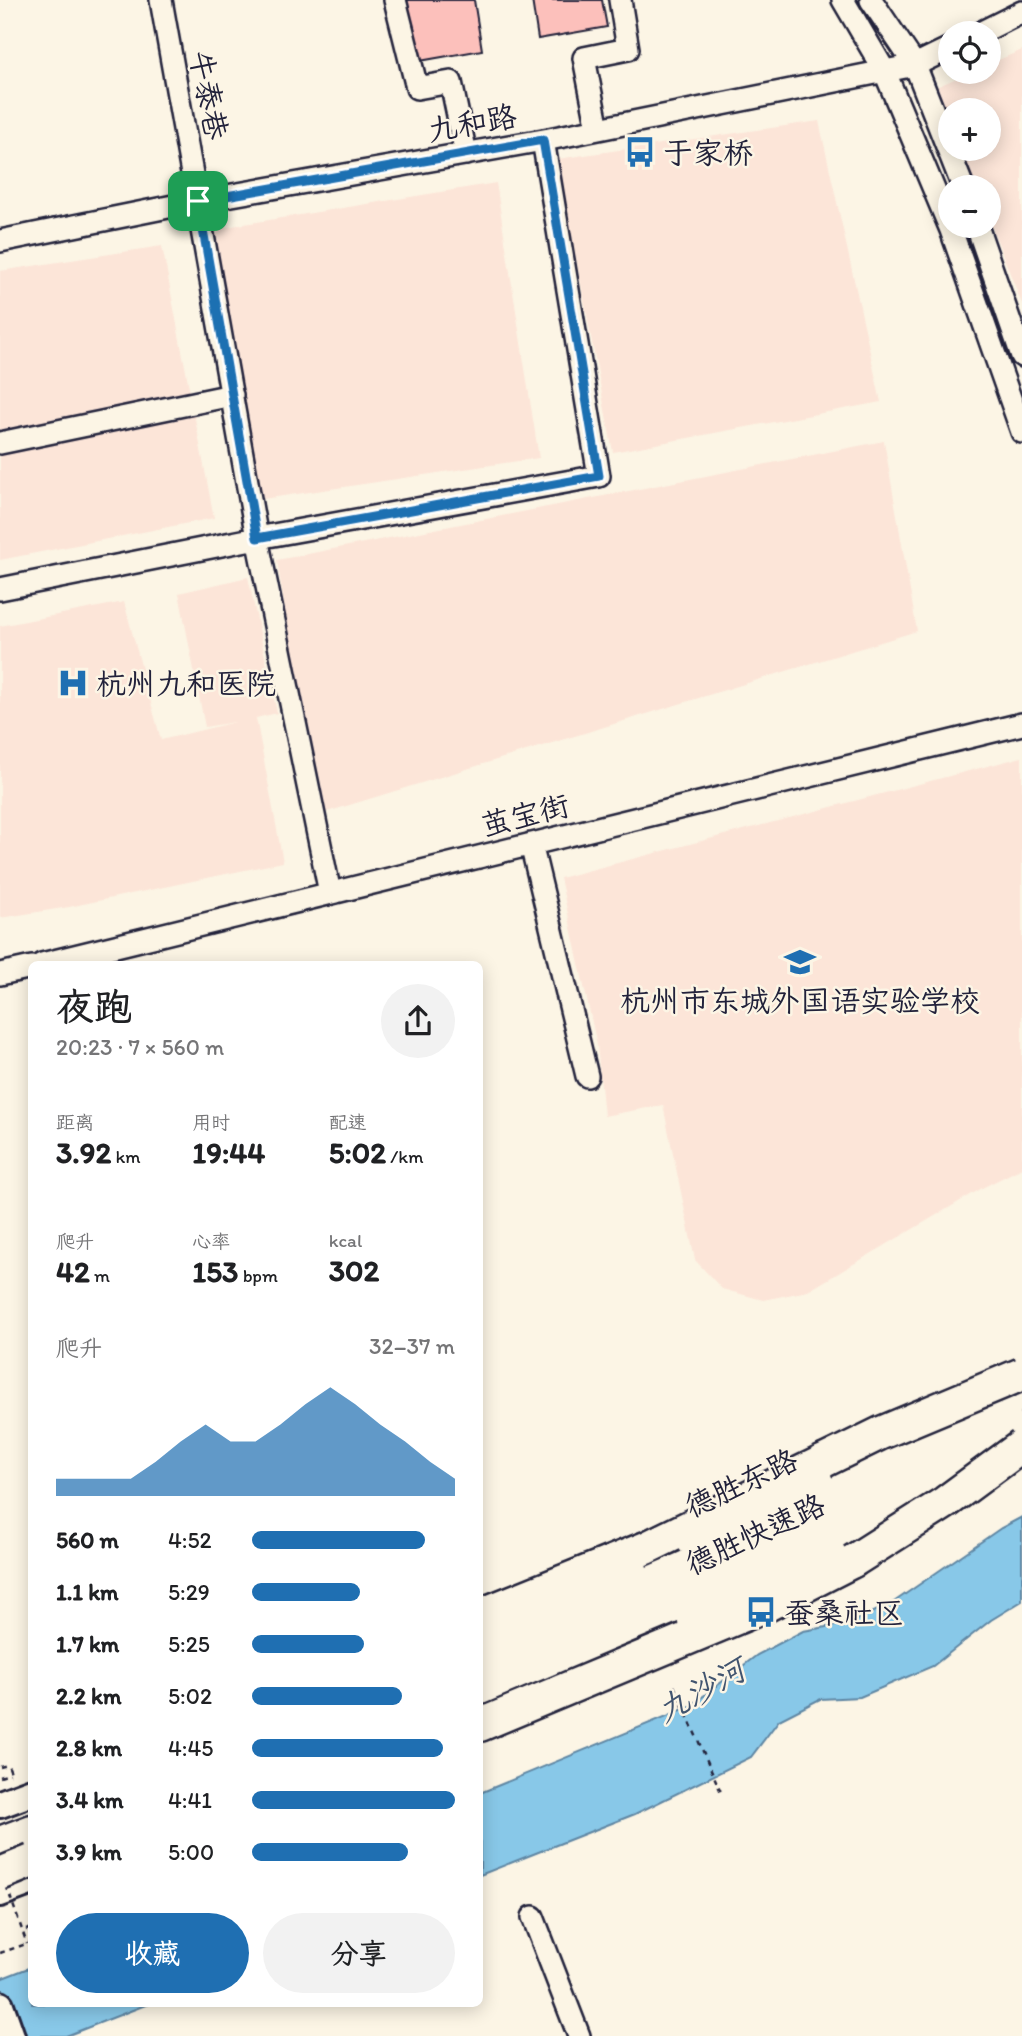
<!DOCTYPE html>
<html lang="zh">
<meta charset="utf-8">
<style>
:root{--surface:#fff;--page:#f2f2f2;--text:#202124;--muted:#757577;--accent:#1f6fb2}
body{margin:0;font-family:Itim,"LXGW WenKai TC",sans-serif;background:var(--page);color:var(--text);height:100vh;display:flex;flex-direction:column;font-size:26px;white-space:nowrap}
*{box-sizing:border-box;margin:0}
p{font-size:23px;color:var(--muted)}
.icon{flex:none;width:38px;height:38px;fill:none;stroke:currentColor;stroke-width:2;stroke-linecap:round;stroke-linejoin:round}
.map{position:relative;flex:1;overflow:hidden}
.drawer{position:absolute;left:28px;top:961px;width:455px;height:1046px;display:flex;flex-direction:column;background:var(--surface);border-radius:10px;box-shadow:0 4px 18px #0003}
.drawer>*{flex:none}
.buttons{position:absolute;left:938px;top:21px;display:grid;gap:14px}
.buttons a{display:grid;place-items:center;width:63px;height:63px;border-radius:50%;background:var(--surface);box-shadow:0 4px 18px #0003;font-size:35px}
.pin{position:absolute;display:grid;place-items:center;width:60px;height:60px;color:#fff;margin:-30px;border-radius:14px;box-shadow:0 4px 10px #0006}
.round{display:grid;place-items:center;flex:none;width:74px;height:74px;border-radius:37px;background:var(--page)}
.head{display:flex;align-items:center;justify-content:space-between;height:119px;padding:0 28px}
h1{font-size:38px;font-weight:700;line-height:52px}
.metrics{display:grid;grid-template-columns:repeat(3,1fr);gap:10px;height:119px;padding:7px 28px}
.metrics div{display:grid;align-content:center}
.metrics b{font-size:30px;font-weight:700}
.metrics small{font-size:19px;font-weight:400}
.metrics p{font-size:19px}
.chart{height:196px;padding:14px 28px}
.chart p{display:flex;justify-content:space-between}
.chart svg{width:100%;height:126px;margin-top:7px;fill:var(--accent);opacity:.7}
.primary-button{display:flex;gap:14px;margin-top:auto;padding:14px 28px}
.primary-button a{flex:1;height:80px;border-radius:42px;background:var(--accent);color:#fff;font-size:28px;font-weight:700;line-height:80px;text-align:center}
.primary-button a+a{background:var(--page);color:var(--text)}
ul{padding:0 28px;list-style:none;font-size:23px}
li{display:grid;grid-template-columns:112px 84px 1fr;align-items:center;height:52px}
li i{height:18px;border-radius:9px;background:var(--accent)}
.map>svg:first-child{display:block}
.built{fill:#fce5d8}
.water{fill:#88c8e8;stroke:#5f86a3;stroke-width:2}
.building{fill:#fcc0bb;stroke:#22223b;stroke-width:2}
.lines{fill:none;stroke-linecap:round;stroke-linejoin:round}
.minor-casing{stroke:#22223b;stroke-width:26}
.major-casing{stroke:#22223b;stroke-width:32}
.highway-casing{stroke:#22223b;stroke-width:37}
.path{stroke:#22223b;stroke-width:2.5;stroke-dasharray:5 5;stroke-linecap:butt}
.minor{stroke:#fcf5e5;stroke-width:21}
.major{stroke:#fcf5e5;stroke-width:26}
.highway{stroke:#fcf5e5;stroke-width:32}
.highway-bridge-casing{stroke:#22223b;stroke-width:37;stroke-linecap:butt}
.path-bridge{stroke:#22223b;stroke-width:2.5;stroke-dasharray:5 5;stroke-linecap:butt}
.highway-bridge{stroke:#fcf5e5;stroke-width:32}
.route-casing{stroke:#fff;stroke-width:14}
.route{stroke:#1f6fb2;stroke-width:9}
.labels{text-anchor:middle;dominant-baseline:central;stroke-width:5;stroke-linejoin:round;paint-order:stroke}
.street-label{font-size:30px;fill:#22223b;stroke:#fcf5e5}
.poi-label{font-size:30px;fill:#22223b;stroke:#fcf5e5;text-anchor:start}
.water-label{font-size:32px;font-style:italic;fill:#41546f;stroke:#fcf5e5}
</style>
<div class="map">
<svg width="1022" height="2036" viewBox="0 0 1022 2036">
<rect width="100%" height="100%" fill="#fcf5e5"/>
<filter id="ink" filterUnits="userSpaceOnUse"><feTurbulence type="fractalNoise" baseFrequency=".0143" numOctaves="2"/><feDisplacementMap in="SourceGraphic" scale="14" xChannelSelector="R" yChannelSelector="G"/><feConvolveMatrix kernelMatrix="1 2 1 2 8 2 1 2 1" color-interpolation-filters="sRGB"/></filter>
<g filter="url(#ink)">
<!-- built -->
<path class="built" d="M1022,50V304L989,220V187H976L961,149H989V110H950V122L936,87L971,72H989V64Z
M819,121L881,402L613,452L557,159Z
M496,183L539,458L263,499L208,230Z
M162,246L214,518L0,560V271Z
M884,441L917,631L317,815L277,560Z
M248,577L277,713L256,718L283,862L69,907L0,918V626L124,602L161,740L235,722L205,727L179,593Z
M1022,757V1168L984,1187L808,1291L763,1300L722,1289L695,1260L663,1105L604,1116L597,1045L560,878Z"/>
<!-- water -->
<path class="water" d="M1022,1517V1601L991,1620L933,1666L860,1697L820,1699L779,1720L751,1757L635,1814L480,1875V1793L689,1707L757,1655L803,1631L850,1623L891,1604L1001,1528Z
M31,1967L32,2004H148L66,2036H0V1979Z"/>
<!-- building -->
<path class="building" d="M404,0H474L482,50L414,62Z
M532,0H602L607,27L538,39Z"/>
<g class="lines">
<defs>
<path id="minor" d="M161,0L257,538L330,893
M395,0L417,88L451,82L466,154
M843,0L884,70L951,230L1022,432
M871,0L915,65L963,187
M980,33L1022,12
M598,129L584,58L628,49L620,0
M977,226L1022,356
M0,241L198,201L549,139L915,65L950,48
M0,443L232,395
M0,589L257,538L599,476L543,140
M531,844L587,1076
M42,964L1022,724
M0,974L32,967
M533,1917L579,2036"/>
<path id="major" d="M691,1543L878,1454L929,1425
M691,1622L894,1520
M480,1634L634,1569
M0,1804L32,1792
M0,1893L32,1881
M0,2005L11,2036"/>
<path id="highway" d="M480,1615L646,1548L824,1461
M480,1655C665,1578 852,1500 1022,1393
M480,1688L703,1594L849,1522L1022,1429
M480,1725L763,1607L853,1561
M0,1843L32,1831"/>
</defs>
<!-- minor casing -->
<use href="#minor" class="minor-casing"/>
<!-- major casing -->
<use href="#major" class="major-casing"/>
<!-- highway casing -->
<use href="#highway" class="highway-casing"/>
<!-- path -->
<path class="path" d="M674,1686L721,1792
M0,1767L8,1765L12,1775
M0,1777L10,1774
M26,1930L32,1928
M0,1953L32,1942"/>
<!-- minor -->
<use href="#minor" class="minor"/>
<!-- major -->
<use href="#major" class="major"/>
<!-- highway -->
<use href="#highway" class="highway"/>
<defs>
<path id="highway-bridge" d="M824,1461L881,1433L1022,1374
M853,1561L946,1502L1022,1446
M0,1874L32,1861"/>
</defs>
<!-- highway-bridge casing -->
<use href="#highway-bridge" class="highway-bridge-casing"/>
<!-- path-bridge -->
<path class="path-bridge" d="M10,1896L27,1944"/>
<!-- highway-bridge -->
<use href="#highway-bridge" class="highway-bridge"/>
</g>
</g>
<g class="lines" filter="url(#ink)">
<defs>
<path id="route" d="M543,140L599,476L257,538L198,201Z"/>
</defs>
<!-- route casing -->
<use href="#route" class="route-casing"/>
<!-- route -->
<use href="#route" class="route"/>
</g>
<!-- icons -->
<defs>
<symbol id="bus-bare" viewBox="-9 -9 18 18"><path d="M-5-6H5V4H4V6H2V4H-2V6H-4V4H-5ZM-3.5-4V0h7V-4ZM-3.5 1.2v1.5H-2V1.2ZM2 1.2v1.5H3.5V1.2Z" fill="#1f6fb2" stroke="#fcf5e5" stroke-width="2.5" paint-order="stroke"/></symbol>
<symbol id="hospital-bare" viewBox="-9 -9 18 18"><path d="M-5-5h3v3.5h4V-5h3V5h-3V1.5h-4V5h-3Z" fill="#1f6fb2" stroke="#fcf5e5" stroke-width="2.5" paint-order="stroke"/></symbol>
<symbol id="school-bare" viewBox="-9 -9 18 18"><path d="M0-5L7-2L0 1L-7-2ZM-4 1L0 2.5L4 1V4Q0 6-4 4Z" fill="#1f6fb2" stroke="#fcf5e5" stroke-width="2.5" paint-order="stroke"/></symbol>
</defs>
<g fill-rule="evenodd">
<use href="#bus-bare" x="618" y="130" width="44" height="44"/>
<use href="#hospital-bare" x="51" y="661" width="44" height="44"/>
<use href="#school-bare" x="778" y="940" width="44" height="44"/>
<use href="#bus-bare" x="739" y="1590" width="44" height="44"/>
</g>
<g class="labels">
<!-- street labels -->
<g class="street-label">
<text transform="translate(209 95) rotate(79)">牛泰巷</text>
<text transform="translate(472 123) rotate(-10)">九和路</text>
<text transform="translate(525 815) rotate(-14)">茧宝街</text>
<text transform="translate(741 1483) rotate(-25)">德胜东路</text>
<text transform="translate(755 1534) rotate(-25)">德胜快速路</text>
</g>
<!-- poi labels -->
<g class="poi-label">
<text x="663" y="152">于家桥</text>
<text x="96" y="683">杭州九和医院</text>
<text x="800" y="1000" text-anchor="middle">杭州市东城外国语实验学校</text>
<text x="784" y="1612">蚕桑社区</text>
</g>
<!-- water labels -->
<g class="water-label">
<text transform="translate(701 1690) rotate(-29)">九沙河</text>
</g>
</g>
</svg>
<div class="buttons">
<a><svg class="icon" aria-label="locate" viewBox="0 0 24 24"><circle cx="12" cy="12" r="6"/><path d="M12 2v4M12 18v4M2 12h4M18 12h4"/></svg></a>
<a>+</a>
<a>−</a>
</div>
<div class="pin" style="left:198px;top:201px;background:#1e9e55"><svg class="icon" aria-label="arrive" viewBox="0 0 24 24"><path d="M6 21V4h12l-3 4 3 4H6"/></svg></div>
<section class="drawer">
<div class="head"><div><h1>夜跑</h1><p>20:23 · 7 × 560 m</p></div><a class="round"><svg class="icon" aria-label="share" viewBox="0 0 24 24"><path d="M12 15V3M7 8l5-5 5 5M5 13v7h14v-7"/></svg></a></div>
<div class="metrics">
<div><p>距离</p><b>3.92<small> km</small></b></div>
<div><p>用时</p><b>19:44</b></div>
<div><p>配速</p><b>5:02<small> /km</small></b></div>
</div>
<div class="metrics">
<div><p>爬升</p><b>42<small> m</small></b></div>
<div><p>心率</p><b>153<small> bpm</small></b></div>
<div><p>kcal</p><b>302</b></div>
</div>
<div class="chart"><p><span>爬升</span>32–37 m</p>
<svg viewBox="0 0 160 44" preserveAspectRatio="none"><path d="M0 44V38L10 38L20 38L30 38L40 32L50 25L60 19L70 25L80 25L90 19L100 12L110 6L120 12L130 19L140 25L150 32L160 38V44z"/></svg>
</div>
<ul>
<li><b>560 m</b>4:52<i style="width:85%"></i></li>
<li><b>1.1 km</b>5:29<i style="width:53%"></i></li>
<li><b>1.7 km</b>5:25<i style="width:55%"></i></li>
<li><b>2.2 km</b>5:02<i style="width:74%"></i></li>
<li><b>2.8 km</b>4:45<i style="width:94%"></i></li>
<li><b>3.4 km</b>4:41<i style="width:100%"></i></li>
<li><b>3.9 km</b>5:00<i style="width:77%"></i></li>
</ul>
<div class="primary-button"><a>收藏</a><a>分享</a></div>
</section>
</div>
